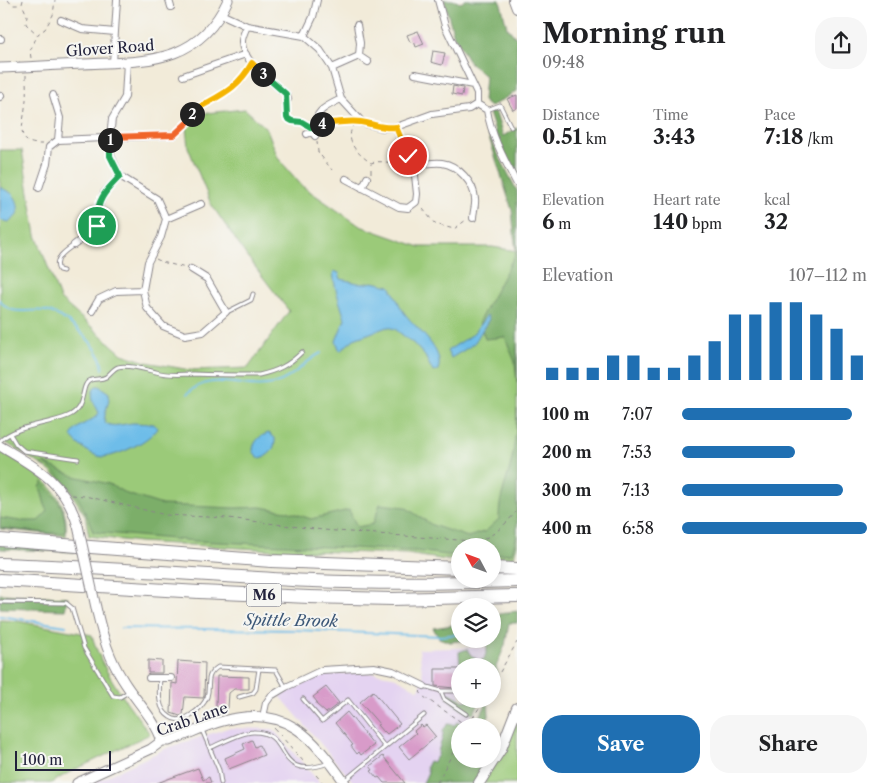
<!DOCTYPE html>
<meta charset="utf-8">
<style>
:root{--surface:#fff;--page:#f6f6f6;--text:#202124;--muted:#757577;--accent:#1f6fb2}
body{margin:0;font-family:"Libre Caslon Text",serif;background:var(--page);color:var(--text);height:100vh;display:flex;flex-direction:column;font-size:19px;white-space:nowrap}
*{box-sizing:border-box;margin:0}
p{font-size:16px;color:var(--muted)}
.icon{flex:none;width:28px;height:28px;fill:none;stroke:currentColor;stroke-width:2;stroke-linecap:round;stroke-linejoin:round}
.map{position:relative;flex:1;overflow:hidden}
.panel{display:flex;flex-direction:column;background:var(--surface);width:375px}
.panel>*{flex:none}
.needle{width:32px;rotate:311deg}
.tools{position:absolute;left:451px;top:538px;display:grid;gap:10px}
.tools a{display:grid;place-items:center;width:50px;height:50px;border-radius:50%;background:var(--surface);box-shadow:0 2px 12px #0003;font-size:25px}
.scale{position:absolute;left:15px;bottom:12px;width:96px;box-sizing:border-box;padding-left:5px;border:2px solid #22223b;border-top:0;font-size:14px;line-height:18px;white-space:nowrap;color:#22223b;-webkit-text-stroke:4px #f6f6f2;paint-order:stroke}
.pin{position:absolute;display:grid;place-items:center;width:42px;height:42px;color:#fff;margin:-21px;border:2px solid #fff;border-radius:50%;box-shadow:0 1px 5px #0007}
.km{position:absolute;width:25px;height:25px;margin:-12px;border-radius:50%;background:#222;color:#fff;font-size:14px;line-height:25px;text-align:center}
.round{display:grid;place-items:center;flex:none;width:52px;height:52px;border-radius:20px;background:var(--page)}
.overview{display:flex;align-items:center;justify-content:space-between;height:85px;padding:0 25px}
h1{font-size:28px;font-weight:700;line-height:38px}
.metrics{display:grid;grid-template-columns:repeat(3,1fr);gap:8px;height:85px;padding:5px 25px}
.metrics div{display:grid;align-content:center}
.metrics b{font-size:21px;font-weight:700}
.metrics small{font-size:14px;font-weight:400}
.metrics p{font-size:14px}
.chart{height:140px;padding:10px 25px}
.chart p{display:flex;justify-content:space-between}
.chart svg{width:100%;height:90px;margin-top:5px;stroke:var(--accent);stroke-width:6}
.action{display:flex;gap:10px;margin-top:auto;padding:10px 25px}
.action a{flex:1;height:58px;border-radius:20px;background:var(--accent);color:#fff;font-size:20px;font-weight:700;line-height:58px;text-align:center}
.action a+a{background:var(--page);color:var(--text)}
ul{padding:0 25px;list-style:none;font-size:16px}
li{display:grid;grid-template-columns:80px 60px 1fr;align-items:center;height:38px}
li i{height:12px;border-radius:6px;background:var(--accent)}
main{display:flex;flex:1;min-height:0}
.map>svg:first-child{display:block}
.built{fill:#e4d3f1}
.green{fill:#9bca79;stroke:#5e765a}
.forest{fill:#7cae69;stroke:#4f6852}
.water{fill:#6ebde9;stroke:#487092}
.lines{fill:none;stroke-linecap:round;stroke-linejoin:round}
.stream{stroke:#6ebde9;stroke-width:2}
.building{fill:#d89bc9}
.service-casing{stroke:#8a868a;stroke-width:5}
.minor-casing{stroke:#8a868a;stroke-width:8}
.tertiary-casing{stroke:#8a868a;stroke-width:11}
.primary-casing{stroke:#8a868a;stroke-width:12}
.motorway-casing{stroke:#8a868a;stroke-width:14}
.path{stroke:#8a868a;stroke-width:1;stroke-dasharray:4 4;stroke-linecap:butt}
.service{stroke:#fff;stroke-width:3}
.minor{stroke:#fff;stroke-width:6}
.tertiary{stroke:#fff;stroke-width:9}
.primary{stroke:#fff;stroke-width:10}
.motorway{stroke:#fff;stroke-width:12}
.tertiary-bridge-casing{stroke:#8a868a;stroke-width:11;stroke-linecap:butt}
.tertiary-bridge{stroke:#fff;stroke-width:9}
.split-1-casing{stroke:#fff;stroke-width:10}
.split-2-casing{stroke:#fff;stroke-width:10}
.split-3-casing{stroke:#fff;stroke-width:10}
.split-4-casing{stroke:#fff;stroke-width:10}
.split-5-casing{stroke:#fff;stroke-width:10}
.split-1{stroke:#22a559;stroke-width:6}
.split-2{stroke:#f0652b;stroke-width:6}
.split-3{stroke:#f5b400;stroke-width:6}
.split-4{stroke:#22a559;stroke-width:6}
.split-5{stroke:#f5b400;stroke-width:6}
.labels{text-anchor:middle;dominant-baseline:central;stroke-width:4;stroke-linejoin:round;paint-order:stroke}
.shield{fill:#f6f6f2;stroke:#626272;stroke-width:1}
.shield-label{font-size:14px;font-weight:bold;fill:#22223b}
.street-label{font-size:15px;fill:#22223b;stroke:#f6f6f2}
.water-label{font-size:16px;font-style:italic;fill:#3d5878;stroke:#f6f6f2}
</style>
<main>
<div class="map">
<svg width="517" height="783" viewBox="0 0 517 783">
<rect width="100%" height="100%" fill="#f6f6f2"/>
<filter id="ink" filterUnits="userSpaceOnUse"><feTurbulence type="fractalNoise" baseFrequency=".02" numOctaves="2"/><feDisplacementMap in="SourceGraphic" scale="10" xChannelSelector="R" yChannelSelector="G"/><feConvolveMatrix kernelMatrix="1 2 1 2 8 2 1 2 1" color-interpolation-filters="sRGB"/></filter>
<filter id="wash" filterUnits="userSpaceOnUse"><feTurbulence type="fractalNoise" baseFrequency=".0096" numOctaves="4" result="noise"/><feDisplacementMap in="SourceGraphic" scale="20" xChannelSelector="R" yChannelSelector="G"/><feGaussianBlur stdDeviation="1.12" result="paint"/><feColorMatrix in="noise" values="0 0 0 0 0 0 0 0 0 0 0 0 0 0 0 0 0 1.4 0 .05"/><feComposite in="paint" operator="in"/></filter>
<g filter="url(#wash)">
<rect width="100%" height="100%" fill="#f2ebd9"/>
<!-- built -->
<path class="built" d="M492,647L490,665L460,666V699H478L474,711L464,726H460L433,783H354L280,696L318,676L349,673H374L392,676L419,690L423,679L419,649Z
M228,728L273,729L320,783H93L167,748Z"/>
<!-- green -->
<path class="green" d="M245,109L267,129L278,158L302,186L360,226L420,247H492L517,251V545L514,557L493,558L492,546H460V559L447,560L407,554L275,550L139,542L89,536L85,515L66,485L45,467L0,439V150H22L36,235L60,299L122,354L146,362L190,370L248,368L289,311L246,255L211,204L188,147L185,118L206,113Z
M0,450C34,470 71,491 66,536L0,529Z
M0,620L17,621L92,635C102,673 128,703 150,734L68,773L51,783H0Z
M517,721V783H484Z"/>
<!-- forest -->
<path class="forest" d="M444,0H452L461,3L465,0H500L507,27L517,39V91L490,107L483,101L485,76L470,63L454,36Z
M495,111L503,136L517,128V177L497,137L489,113Z
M488,134L517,191V382L515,362L505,337L485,339L479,321L516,253L512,210Z
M517,409V535L512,553L493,555L492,546H460V555L456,556L415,551L195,541L93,532C81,497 71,486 44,463L74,476L109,484L127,494L162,505L235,508L260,507L287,511L311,519L349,510L357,527L373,524L380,504L405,507L432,525L468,537L486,531L499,519C499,497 505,487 510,467C515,448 516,427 517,409Z
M43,482C59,501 66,508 65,533H47L0,528V518L20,521H38L47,512L40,487Z
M0,544L75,552L0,549Z
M0,594L68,597L65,610L0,608Z
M517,611V623H509L505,645L496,667L498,673L493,684L492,666L460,667L459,652L467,649L471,655L479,661L484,659L487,650L486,640L483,639H492L493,619L500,614Z
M460,624V639H476L450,642L439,638L433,628Z
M450,693L464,701L470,699H482L473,714L466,712L447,698Z
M488,701L489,716L483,726H475Z
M458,722L464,726H460V759H487C482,768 481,774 474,783H423L428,772L426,767L429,761L433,762L438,755C438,746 444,740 443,730L448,724L454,725Z"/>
<!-- water -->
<path class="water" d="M0,187C3,189 8,191 11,193C21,201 21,218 8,222L0,220Z
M334,271L339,273L341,279L362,284L373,282L390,286C395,294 398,303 403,311C413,327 446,349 438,370L433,372L425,356L414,344L395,329L387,327L354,339L340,351L336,341L345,319C342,309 331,278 334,271Z
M487,315L489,319L475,342L469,347L451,358L447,351L472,335Z
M96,386H99L109,393C110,404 103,413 105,423C113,428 123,424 133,423C140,423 147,424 154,424L157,428C150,441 118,456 103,457C94,457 75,444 71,436C79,422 92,423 99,413C95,403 88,397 96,386Z
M269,433L275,438C276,448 269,458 258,458L253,451C253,442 260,435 269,433Z"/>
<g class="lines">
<!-- stream -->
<path class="stream" d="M0,300C11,318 29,308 46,311C63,314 91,339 99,355C101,359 102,365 103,369
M187,394C213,369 242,391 273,384C293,379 303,362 321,353
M0,616L66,626
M121,628L296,630L440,636L460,634
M492,632H495"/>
</g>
<g id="blocks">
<!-- building -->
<path class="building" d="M418,31L424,44L416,47L414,41L410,42L407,35Z
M433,51L445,53L442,65L431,62Z
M453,86L463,88L462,96L452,94Z
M517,95V108L513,110L507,99Z
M148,660L162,661V673H148Z
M178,661L205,663L204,696L203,698L185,697L183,715L180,716L171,713L172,683L177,684Z
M435,669H460V685H454V688L435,686Z
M217,676L249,677V689H234L229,693L228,708L216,707Z
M326,687L339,703L326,713L316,704L317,702L313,697Z
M373,691L400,724L387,734L384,731L383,732L377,725L379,724L360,702Z
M347,712L374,745L361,755L359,752L357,754L351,746L353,745L335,723Z
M421,725L423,727L426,725L436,737L409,759L399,747L416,733L414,731Z
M252,740L255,747L259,745L264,755L229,769L225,758L245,749L243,744Z
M383,756L405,783H384L379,777L377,778L371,771L373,770L370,766Z
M198,768L203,780L209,777L211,783H157Z"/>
</g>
</g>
<g filter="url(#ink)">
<use href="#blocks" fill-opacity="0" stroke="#8a868a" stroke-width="1"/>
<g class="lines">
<defs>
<path id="service" d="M487,110L500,105L511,127
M98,226L116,231
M63,271L59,270C53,259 65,251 74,245
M227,312L251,300L253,294
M10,434L16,444L24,451L78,459
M0,441C16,425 47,425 68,416C88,408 79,384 91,380C96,378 101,380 106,377C110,374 114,368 118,367C127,364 147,370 156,372C168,376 181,374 194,374C216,375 237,375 259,375C277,371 289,365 302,352
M0,602L66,603L72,608L84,648L113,696L120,697L130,691
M160,678C159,692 157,709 170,717C182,726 202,709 207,697C211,684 204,676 218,667L276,670L285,686
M424,686L441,691H460
M441,692L444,699L466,714
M239,697L253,693L256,689L259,669
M303,699L322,721L348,700L384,746
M202,730L219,770L221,783
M210,748C222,743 241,732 253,732C294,731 271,783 329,763
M344,781L424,715"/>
<path id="minor" d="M169,0L171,7
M438,0L445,26L477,93V104L487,110C491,136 505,161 517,184
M221,14L247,26L304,36L320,50L332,68L341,99L363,123L382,128L396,127L432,114L469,109L477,104
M61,20L82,29L115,32
M357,25L360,43L359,56L368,62
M247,26C245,31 242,37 242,41C241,61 273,82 286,94L288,99
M304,36L313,17L317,0
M0,39H1
M127,62L125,97L112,119L110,137L111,156L120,176L157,199L166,219L161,237L148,262L143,290L147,308L163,326L185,335L203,332L226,312L207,279L191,269
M113,63L117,0
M332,68L359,56
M415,74L473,85
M183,76L246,54
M53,95L60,118L58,140
M0,97L1,96
M312,132C316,111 322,108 341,99
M307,134L312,132L315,136
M414,166C423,164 432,162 442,163C458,165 474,183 475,199C476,205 473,212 473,218
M346,179L399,207L408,208L416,202L417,194L414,166L404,151L396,127
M39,188L47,164L49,147L58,140L174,135
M362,188L367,178
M166,219L201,204
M74,245L95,229L99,221L98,209L104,193L120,176
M92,311L99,299L116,291L143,290
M149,678H171
M263,717L266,703L271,696L286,687L322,670L374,667L393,671L424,686"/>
<path id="tertiary" d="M0,68C28,67 56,65 84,64C145,61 198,65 228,0
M0,446C37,468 65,482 78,526
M97,612C103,637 109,658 123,680C135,700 155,719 162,741
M77,783L151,749L162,741H169C187,735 204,726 223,721C286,704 312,736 345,783"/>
<path id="primary" d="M514,0L517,8
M479,783L501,749L517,708"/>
<path id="motorway" d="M0,540L271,561L460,568
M0,564C104,567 209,576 313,581C381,584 449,583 517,581
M492,568L517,569
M0,580L199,592L309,597L392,599L517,596"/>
</defs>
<!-- service casing -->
<use href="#service" class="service-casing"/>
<!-- minor casing -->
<use href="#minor" class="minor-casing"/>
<!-- tertiary casing -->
<use href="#tertiary" class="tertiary-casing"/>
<!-- primary casing -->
<use href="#primary" class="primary-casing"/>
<!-- motorway casing -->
<use href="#motorway" class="motorway-casing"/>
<!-- path -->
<path class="path" d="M8,0L12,5H21
M23,0L22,4L27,15L26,24L37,34
M31,58L30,51L38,34L45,29L53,15L55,0
M26,75C26,86 27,97 25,108C23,128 14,145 44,144
M288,106L287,118C293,122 301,121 307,125
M354,123C344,142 356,152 371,163C382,159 392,166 403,159
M322,124L337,121L355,122
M178,131L188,122L195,110L226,94L245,76L249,69
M317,141L318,152L332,170
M371,173V164
M423,209L435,224L454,229L466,220
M156,259L162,262L186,268
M72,495L85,496L166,515L228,518L323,530L472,541C492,540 504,525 517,511
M492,686L517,642
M421,691L420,692L424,697L467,726
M468,725L485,699
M274,728L304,762
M316,775L323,783
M437,783L460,739"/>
<!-- service -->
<use href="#service" class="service"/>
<!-- minor -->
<use href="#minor" class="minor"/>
<!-- tertiary -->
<use href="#tertiary" class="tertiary"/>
<!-- primary -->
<use href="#primary" class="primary"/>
<!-- motorway -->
<use href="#motorway" class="motorway"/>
<defs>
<path id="tertiary-bridge" d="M78,526L97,612"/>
</defs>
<!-- tertiary-bridge casing -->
<use href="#tertiary-bridge" class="tertiary-bridge-casing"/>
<!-- tertiary-bridge -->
<use href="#tertiary-bridge" class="tertiary-bridge"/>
</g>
</g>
<g class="lines" filter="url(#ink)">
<defs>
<path id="split-1" d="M97,226C99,220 97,216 98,210C100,195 111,186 120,176L110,156V140"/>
<path id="split-2" d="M110,140V137L174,135L188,122L192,114"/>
<path id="split-3" d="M192,114L195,110C220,95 237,90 252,63L263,74"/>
<path id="split-4" d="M263,74L286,94L287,118L292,121L302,122L312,128L313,124H322"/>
<path id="split-5" d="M322,124C333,123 350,120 361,122C374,124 382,129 396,127L408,156"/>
</defs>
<!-- split-1 casing -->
<use href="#split-1" class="split-1-casing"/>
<!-- split-2 casing -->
<use href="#split-2" class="split-2-casing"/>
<!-- split-3 casing -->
<use href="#split-3" class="split-3-casing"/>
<!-- split-4 casing -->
<use href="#split-4" class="split-4-casing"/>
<!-- split-5 casing -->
<use href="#split-5" class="split-5-casing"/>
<!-- split-1 -->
<use href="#split-1" class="split-1"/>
<!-- split-2 -->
<use href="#split-2" class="split-2"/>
<!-- split-3 -->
<use href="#split-3" class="split-3"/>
<!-- split-4 -->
<use href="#split-4" class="split-4"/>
<!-- split-5 -->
<use href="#split-5" class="split-5"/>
</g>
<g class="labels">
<!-- shield labels -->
<rect class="shield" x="246.5" y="583.5" width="35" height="23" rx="4"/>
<g class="shield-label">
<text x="264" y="595">M6</text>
</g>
<!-- street labels -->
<g class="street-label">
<text transform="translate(110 48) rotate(-4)">Glover Road</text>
<text transform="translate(192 719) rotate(-19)">Crab Lane</text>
</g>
<!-- water labels -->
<g class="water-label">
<text transform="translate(291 620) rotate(1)">Spittle Brook</text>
</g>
</g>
</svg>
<div class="tools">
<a><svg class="needle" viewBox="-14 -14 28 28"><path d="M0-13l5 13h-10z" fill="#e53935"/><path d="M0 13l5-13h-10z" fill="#757577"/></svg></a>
<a><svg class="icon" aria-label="layers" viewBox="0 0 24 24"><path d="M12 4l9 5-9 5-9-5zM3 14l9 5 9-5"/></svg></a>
<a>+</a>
<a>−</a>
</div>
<div class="scale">100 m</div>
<div class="pin" style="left:97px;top:226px;background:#1e9e55"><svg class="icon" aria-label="arrive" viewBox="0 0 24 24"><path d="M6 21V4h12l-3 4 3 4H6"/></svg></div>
<div class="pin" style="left:408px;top:156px;background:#d93025"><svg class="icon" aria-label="check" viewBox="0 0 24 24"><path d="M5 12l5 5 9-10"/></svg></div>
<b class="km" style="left:110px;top:140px">1</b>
<b class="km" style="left:192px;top:114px">2</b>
<b class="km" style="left:263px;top:74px">3</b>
<b class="km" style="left:322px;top:124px">4</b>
</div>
<section class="panel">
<div class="overview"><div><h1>Morning run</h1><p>09:48</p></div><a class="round"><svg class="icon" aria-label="share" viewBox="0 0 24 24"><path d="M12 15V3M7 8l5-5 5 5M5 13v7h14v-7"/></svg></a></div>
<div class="metrics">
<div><p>Distance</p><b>0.51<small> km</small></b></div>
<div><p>Time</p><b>3:43</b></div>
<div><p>Pace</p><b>7:18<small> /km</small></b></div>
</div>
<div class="metrics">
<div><p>Elevation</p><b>6<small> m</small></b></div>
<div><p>Heart rate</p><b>140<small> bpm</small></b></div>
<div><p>kcal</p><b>32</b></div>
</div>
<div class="chart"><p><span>Elevation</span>107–112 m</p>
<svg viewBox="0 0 160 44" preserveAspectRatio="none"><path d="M5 44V38M15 44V38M25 44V38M35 44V32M45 44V32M55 44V38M65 44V38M75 44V32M85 44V25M95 44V12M105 44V12M115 44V6M125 44V6M135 44V12M145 44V19M155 44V32"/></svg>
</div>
<ul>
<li><b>100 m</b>7:07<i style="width:92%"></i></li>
<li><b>200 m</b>7:53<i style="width:61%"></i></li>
<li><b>300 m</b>7:13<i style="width:87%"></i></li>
<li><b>400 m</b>6:58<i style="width:100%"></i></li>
</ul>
<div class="action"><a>Save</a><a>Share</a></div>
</section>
</main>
